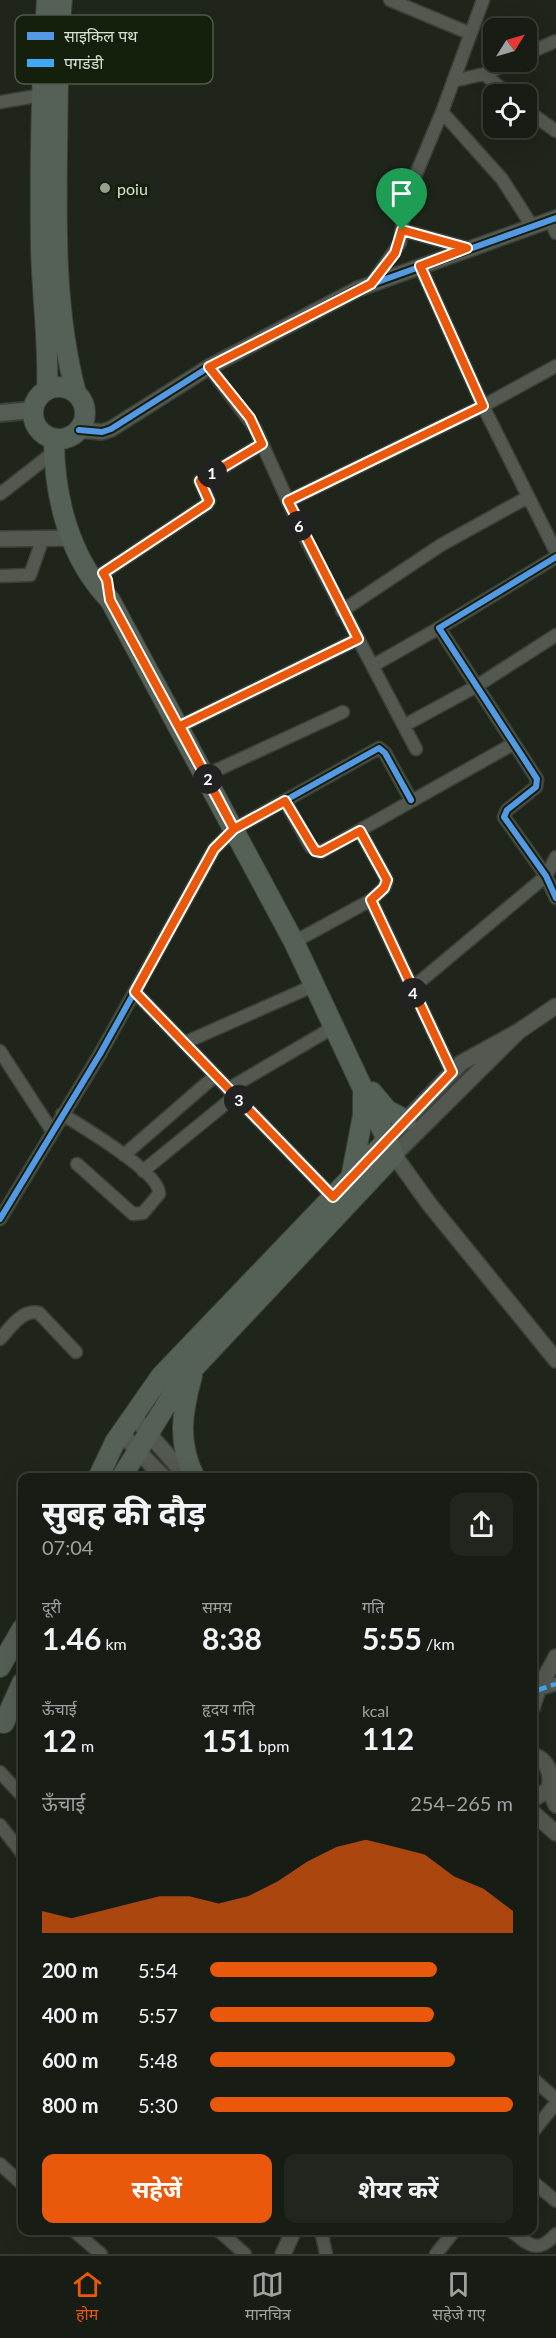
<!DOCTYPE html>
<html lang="hi">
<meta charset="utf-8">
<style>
:root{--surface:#171c14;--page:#20251d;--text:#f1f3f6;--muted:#9ea1a0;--line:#363a34;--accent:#ea580c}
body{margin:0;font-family:Lato,"Noto Sans Devanagari",sans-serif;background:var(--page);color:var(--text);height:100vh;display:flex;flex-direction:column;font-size:22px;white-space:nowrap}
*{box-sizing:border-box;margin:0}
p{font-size:20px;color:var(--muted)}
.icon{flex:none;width:33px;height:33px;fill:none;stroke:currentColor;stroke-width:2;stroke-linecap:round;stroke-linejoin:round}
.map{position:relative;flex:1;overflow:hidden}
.side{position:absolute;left:18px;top:1473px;width:519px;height:762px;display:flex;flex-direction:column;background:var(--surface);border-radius:12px;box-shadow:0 6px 24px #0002,0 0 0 2px var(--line)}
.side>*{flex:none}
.needle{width:39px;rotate:53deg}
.controls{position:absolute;left:483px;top:18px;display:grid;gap:12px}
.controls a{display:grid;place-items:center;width:54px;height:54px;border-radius:12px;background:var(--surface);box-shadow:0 6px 24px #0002,0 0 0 2px var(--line);font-size:30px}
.pin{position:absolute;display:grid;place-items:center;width:51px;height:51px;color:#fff;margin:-62px -26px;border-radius:50% 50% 50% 0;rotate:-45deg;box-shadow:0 0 6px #0007}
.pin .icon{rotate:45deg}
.km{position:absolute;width:30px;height:30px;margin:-15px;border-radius:50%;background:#222;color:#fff;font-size:16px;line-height:30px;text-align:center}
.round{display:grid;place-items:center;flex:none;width:63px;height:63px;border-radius:12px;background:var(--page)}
.summary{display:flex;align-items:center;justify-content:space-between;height:102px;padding:0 24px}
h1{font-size:33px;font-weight:700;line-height:45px}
.figures{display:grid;grid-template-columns:repeat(3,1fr);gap:9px;height:102px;padding:6px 24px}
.figures div{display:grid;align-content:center}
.figures b{font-size:30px;font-weight:700}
.figures small{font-size:16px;font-weight:400}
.figures p{font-size:16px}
.chart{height:168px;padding:12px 24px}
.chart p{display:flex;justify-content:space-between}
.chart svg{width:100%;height:108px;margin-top:6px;fill:var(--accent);opacity:.7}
.action{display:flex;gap:12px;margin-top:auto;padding:12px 24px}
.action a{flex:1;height:69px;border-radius:12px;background:var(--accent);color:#fff;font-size:24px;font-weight:700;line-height:69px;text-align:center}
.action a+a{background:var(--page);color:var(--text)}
ul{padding:0 24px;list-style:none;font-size:20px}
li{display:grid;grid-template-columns:96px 72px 1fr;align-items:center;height:45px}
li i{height:15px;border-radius:8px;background:var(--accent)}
.tabs{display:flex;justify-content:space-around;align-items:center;height:84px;border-top:2px solid var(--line);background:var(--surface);font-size:16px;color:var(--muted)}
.tabs a{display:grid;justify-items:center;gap:3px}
.tabs .on{color:var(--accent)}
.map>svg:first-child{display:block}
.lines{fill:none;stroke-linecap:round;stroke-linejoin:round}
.minor-casing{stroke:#3a4037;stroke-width:15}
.tertiary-casing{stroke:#3a4037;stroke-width:18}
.secondary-casing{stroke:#3a4037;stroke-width:20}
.primary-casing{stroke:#3a4037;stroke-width:22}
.minor{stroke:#535850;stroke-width:12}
.tertiary{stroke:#535850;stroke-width:15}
.secondary{stroke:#555d54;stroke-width:16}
.primary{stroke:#556057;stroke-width:20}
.quiet{stroke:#3fa9f5;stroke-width:4.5;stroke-dasharray:9 4.5;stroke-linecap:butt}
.cycleway-casing{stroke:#141f0c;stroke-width:10}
.cycleway{stroke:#5399e6;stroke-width:6}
.route-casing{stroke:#fff;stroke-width:12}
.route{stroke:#ea580c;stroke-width:8}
.poi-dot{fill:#979f92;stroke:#141f0c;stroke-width:2}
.labels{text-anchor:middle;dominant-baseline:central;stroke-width:6;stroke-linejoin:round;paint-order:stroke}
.poi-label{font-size:16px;fill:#d8e0d3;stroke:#141f0c;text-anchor:start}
.key{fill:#141f0c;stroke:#4f5948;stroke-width:1.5}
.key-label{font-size:16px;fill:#d8e0d3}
</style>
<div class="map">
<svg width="556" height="2254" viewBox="0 0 556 2254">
<rect width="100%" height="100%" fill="#1f251a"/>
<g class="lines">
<defs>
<path id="minor" d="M390,0L469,33
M526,54L556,41
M484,74L508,94
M453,81L484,74L511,62
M0,102L49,94
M526,110L556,131
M442,112L502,179L532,226
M550,220L556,233
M402,230L467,248
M420,266L483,406L556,552
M371,284L400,243L406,198L442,112L483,0
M209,367L255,428L301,530L416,749
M0,494L54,452
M288,501L483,406L556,366
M556,557L439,628L537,779L536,787L507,810L504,817L546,876L556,898
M103,573L207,504L209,501L200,481L262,444
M0,576L30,575L43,538
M342,611L441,545L528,497
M374,665L439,628
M405,725L475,687L556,635
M180,726L358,639
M206,775L343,712
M285,801L311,847L321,852L513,744
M360,831L387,880L384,888L371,900
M294,942L371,900L452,1072
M411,989L546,876L556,857
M135,992L333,1197
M184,1043L315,985
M0,1051L52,1131
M228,1089L334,1027
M62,1114C81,1126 161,1173 159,1194L143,1213L133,1214L77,1164
M124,1155L215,1076
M143,1171L235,1096
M0,1219L100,1054L214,849L234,829L379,748L385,753L411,800
M0,1339C10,1328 23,1308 39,1313L76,1352
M538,1690L556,1684
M0,1772L22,1796
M0,1825L22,1853
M532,2078L556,2099
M532,2133L556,2103
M0,2164L22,2184
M532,2181L556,2201
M73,2230L101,2254
M218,2230L245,2254
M321,2230L326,2254
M510,2230C530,2246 538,2254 556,2234
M436,2254L455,2230"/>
<path id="tertiary" d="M79,430L102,432L111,429L209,367L358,289L556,218
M0,539L71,538
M519,1031L394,1155L430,1205L556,1360
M387,1140L461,1063L519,1031L556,1006
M133,1416L188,1478
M121,1433L164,1478
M532,1708L538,1690L556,1657
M532,1755C549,1760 552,1774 549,1789L532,1800
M549,1789L556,1805
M532,1812L556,1833
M283,2254L294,2230"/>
<path id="secondary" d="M0,413L33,410"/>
<path id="primary" d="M47,0C41,82 40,166 41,248C42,295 49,342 47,390
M62,0C57,50 58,101 57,151C56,232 55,314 76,393
M33 413a26 26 0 1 1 52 0a26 26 0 1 1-52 0Z
M54,439C54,496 69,558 110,600L294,942L394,1155L179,1384L121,1478
M372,1092L387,1110L406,1120
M351,1178L363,1115V1094
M192,1376C182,1412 177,1443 195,1478
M98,1478L115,1442L161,1376L387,1140
M0,1667L22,1629
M4,1723L22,1683"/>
</defs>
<!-- minor casing -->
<use href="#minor" class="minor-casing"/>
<!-- tertiary casing -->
<use href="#tertiary" class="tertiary-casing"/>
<!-- secondary casing -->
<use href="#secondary" class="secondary-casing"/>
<!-- primary casing -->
<use href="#primary" class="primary-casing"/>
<!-- minor -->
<use href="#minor" class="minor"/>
<!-- tertiary -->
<use href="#tertiary" class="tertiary"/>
<!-- secondary -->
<use href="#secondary" class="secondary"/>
<!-- primary -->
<use href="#primary" class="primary"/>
<!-- quiet -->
<path class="quiet" d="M538,1690L556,1684"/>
<defs>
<path id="cycleway" d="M79,430L102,432L111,429L209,367L358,289L556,218
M556,557L439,628L537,779L536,787L507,810L504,817L546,876L556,898
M0,1219L100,1054L214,849L234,829L379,748L385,753L411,800"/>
</defs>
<!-- cycleway casing -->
<use href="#cycleway" class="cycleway-casing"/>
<!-- cycleway -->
<use href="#cycleway" class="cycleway"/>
</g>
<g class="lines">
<defs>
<path id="route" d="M402,230L395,253L371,284L209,367L250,418L262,444L200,481L209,501L207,504L103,573L107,580L110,600L234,829L214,849L135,992L333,1197L452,1072L371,900L384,888L387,880L360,831L321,852L315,851L285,801L234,829L180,726L358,639L288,501L483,406L420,266L467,248L402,230"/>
</defs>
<!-- route casing -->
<use href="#route" class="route-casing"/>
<!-- route -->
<use href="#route" class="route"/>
</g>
<!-- markers -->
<circle class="poi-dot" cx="105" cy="188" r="6"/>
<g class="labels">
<!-- poi labels -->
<g class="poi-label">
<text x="117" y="188">poiu</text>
</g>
</g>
<!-- legend -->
<rect x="15" y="15" width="198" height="69" rx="9" class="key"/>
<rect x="27" y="32" width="27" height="8" fill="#5399e6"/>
<rect x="27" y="59" width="27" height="8" fill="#3fa9f5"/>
<g class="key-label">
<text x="64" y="42">साइकिल पथ</text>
<text x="64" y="69">पगडंडी</text>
</g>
</svg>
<div class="controls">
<a><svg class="needle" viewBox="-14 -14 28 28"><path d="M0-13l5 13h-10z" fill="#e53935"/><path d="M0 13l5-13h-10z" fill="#9ea1a0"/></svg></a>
<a><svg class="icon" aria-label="locate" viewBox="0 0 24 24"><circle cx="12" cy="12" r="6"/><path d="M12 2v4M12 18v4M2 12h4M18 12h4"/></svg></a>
</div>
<div class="pin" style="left:402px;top:230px;background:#1e9e55"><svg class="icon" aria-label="arrive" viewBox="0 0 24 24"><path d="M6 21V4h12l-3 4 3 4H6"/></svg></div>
<b class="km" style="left:212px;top:473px">1</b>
<b class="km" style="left:208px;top:779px">2</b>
<b class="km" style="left:239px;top:1100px">3</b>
<b class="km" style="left:413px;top:993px">4</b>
<b class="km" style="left:299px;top:526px">6</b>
<section class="side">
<div class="summary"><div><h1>सुबह की दौड़</h1><p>07:04</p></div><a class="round"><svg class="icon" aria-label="share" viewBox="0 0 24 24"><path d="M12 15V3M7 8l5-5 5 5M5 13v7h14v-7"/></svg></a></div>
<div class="figures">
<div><p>दूरी</p><b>1.46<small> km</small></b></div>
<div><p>समय</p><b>8:38</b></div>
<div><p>गति</p><b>5:55<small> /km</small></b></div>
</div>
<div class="figures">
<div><p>ऊँचाई</p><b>12<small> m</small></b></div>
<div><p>हृदय गति</p><b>151<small> bpm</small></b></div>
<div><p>kcal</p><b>112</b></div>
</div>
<div class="chart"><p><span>ऊँचाई</span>254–265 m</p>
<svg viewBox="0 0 160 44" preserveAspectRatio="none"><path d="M0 44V35L10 38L20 35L30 32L40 29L50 29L60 32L70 29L80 23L90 15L100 9L110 6L120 9L130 12L140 21L150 26L160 35V44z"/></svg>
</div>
<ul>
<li><b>200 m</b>5:54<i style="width:75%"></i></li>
<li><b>400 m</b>5:57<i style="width:74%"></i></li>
<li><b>600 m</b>5:48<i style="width:81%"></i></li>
<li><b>800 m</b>5:30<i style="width:100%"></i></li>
</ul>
<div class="action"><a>सहेजें</a><a>शेयर करें</a></div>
</section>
</div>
<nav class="tabs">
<a class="on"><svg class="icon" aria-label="home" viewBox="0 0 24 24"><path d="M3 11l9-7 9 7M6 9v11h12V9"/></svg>होम</a>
<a><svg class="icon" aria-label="map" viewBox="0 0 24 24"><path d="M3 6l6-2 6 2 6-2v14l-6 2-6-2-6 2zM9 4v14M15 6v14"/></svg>मानचित्र</a>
<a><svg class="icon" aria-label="saved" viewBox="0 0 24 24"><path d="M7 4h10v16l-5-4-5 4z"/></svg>सहेजे गए</a>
</nav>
